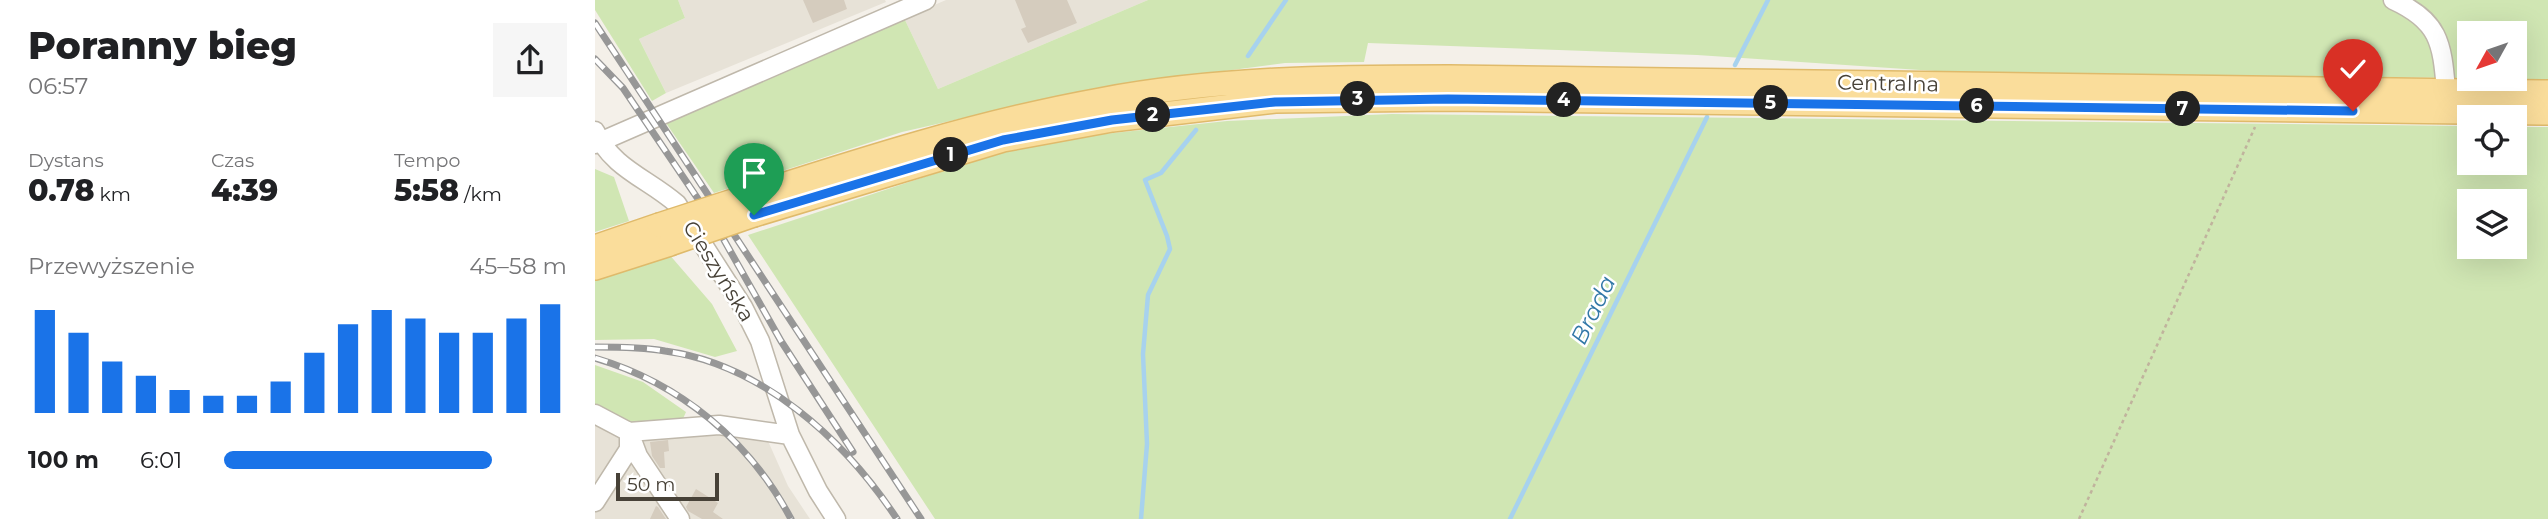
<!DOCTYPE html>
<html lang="pl">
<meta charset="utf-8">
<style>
:root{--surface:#fff;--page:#f6f6f6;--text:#202124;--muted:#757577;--accent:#1a73e8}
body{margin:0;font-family:Montserrat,sans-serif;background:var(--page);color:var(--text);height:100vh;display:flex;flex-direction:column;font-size:26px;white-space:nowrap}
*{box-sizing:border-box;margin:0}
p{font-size:23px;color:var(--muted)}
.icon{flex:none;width:38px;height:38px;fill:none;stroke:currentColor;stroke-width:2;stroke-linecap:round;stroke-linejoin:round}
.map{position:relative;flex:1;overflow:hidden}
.panel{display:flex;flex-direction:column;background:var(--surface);width:595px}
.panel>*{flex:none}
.needle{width:46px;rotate:230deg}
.fabs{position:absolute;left:1862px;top:21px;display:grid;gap:14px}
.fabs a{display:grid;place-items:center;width:70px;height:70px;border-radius:0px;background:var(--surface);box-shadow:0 7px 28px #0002;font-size:35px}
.scale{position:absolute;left:21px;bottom:18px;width:103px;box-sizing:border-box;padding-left:7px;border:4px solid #474137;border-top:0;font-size:19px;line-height:24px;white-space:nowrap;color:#474137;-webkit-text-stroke:5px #fff;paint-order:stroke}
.pin{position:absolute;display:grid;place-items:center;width:60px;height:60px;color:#fff;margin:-72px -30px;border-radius:50% 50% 50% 0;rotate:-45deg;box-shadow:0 0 7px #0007}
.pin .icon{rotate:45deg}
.km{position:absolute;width:35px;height:35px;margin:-18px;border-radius:50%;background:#222;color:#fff;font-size:19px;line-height:35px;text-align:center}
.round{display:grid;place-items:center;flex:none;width:74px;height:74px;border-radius:0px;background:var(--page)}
.head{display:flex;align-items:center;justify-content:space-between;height:119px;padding:0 28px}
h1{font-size:38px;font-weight:800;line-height:52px}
.figures{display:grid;grid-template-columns:repeat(3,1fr);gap:10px;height:119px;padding:7px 28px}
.figures div{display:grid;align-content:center}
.figures b{font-size:30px;font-weight:800}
.figures small{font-size:19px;font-weight:400}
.figures p{font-size:19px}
.chart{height:196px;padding:14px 28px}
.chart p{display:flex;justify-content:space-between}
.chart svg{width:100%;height:126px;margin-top:7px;stroke:var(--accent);stroke-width:6}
ul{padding:0 28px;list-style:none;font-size:23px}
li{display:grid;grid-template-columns:112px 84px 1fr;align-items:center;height:52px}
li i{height:18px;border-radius:9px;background:var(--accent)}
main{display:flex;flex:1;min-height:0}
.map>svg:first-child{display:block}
.residential{fill:#e7e2d7}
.green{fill:#d0e6b3;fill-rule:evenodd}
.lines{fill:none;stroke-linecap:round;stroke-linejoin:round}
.stream{stroke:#a7d2ee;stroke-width:4.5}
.building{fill:#d5ccbe}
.minor-casing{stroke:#bfb8ab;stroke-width:21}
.major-casing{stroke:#dfba6b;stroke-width:26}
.path{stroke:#c0b39d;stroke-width:2.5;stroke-dasharray:3.5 3.5;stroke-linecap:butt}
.minor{stroke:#fff;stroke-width:18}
.major{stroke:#fadd9b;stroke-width:23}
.rail-casing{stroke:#979797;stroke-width:7}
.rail{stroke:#fff;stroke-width:4.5;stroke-dasharray:13;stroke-linecap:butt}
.major-bridge-casing{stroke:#dfba6b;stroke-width:26;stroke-linecap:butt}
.major-bridge{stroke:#fadd9b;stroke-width:23}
.route-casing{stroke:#fff;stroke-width:14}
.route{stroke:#1a73e8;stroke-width:9}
.labels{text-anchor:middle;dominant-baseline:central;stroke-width:5;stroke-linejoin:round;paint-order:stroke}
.street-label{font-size:21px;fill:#474137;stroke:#fff}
.water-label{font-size:23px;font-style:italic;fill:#3278a7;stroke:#fff}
</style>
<main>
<section class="panel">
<div class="head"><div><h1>Poranny bieg</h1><p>06:57</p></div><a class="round"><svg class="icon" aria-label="share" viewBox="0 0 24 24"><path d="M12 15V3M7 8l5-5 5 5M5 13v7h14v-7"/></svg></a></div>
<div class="figures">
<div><p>Dystans</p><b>0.78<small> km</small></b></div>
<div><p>Czas</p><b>4:39</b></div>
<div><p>Tempo</p><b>5:58<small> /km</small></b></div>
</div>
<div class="chart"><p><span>Przewyższenie</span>45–58 m</p>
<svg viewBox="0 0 160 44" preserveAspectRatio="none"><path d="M5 44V8M15 44V16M25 44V26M35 44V31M45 44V36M55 44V38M65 44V38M75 44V33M85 44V23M95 44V13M105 44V8M115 44V11M125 44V16M135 44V16M145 44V11M155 44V6"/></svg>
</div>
<ul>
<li><b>100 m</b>6:01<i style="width:78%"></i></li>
</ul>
</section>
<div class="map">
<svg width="1953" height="519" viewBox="0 0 1953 519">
<rect width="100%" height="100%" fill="#f4f0e9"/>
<!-- residential -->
<path class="residential" d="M83,0H290L291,2L71,93L44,39L90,18Z
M351,0H553L343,89L309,18Z
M0,422L25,438L84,434L151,436L173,441L193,486L215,519H0Z"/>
<!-- green -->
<path class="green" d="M0,0H83L90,18L44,39L71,93L57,101L0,10Z
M553,0H1953V79H1903H1920V33H1874V78L1370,73L1102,55L773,43L769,62L690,63L538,83L465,96L307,132L119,193L71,123L309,18L343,89Z
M797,114L1874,126V163H1920V127H1953V519H340L153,235L399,154L509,134L632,121ZM1874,201H1920V247H1874Z
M0,169L19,177L34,221L0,232Z
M73,253L117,304L142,351L120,357L59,339L0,340V277Z
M0,365L48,382L91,412L87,421L40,424L0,407Z"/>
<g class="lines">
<!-- stream -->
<path class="stream" d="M653,56L691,0
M1140,65L1173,0
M546,519L552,444L548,354L553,295L575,249L572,236L550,180L566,173L601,130
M915,519L1112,117"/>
</g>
<!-- building -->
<path class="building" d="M208,0H249L252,9L218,23Z
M420,0H472L482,23L433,43L426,29L431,27Z
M73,440L74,451L69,452L70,468H65L57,456L55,442Z
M101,489L123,503L118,512L128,519H107L93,511L91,507Z
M61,506L63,507L71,519H55Z"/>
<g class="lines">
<defs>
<path id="minor" d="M1798,0C1844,21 1847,42 1851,90
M0,131C18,169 52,178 82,204L148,307L165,341L195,435L223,491L241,519
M0,144L331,0
M0,414L34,432L124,425L195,435
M0,502L34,449V432L43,456L85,519"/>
<path id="major" d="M147,198C265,160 383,122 505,100C620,78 738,77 854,77L1953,92
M159,215L408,140L517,120L680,101L853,99L1953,113
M0,247L64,225
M0,268L75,244"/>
</defs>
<!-- minor casing -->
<use href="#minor" class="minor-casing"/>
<!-- major casing -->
<use href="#major" class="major-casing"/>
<!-- path -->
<path class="path" d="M1484,519L1660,127"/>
<!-- minor -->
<use href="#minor" class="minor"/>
<!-- major -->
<use href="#major" class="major"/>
<defs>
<path id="rail" d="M0,23L326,519
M0,59L28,88L103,199
M129,240L186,341L258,452
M0,347C23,347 47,347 70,351C167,364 250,440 302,519
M0,358C85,383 155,441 196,519"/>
</defs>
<!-- rail casing -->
<use href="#rail" class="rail-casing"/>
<!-- rail -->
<use href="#rail" class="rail"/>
<defs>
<path id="major-bridge" d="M64,225L147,198
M75,244L159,215"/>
</defs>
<!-- major-bridge casing -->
<use href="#major-bridge" class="major-bridge-casing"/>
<!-- major-bridge -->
<use href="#major-bridge" class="major-bridge"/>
</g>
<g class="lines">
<defs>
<path id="route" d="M159,215L408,140L517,120L680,102L853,99L1758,111"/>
</defs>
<!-- route casing -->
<use href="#route" class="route-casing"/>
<!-- route -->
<use href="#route" class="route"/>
</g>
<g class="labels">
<!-- street labels -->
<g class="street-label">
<text transform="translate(1293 83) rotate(1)">Centralna</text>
<text transform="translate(124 271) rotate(58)">Cieszyńska</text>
</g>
<!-- water labels -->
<g class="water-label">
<text transform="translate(998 310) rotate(-64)">Brada</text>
</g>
</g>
</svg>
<div class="fabs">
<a><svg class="needle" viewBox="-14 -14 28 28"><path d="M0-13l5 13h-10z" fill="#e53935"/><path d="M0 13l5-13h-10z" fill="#757577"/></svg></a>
<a><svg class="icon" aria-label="locate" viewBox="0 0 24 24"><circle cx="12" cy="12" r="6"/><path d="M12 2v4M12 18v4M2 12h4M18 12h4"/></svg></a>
<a><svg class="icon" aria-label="layers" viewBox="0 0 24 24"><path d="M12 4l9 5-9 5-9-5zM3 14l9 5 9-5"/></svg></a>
</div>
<div class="scale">50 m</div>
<div class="pin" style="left:159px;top:215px;background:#1e9e55"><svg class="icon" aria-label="arrive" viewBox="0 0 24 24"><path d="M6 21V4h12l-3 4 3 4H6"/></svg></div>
<div class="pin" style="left:1758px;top:111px;background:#d93025"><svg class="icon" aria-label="check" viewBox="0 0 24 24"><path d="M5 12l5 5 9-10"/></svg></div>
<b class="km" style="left:356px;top:155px">1</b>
<b class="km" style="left:558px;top:115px">2</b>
<b class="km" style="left:763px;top:99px">3</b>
<b class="km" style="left:969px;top:100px">4</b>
<b class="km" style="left:1176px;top:103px">5</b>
<b class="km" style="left:1382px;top:106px">6</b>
<b class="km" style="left:1588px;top:109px">7</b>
</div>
</main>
